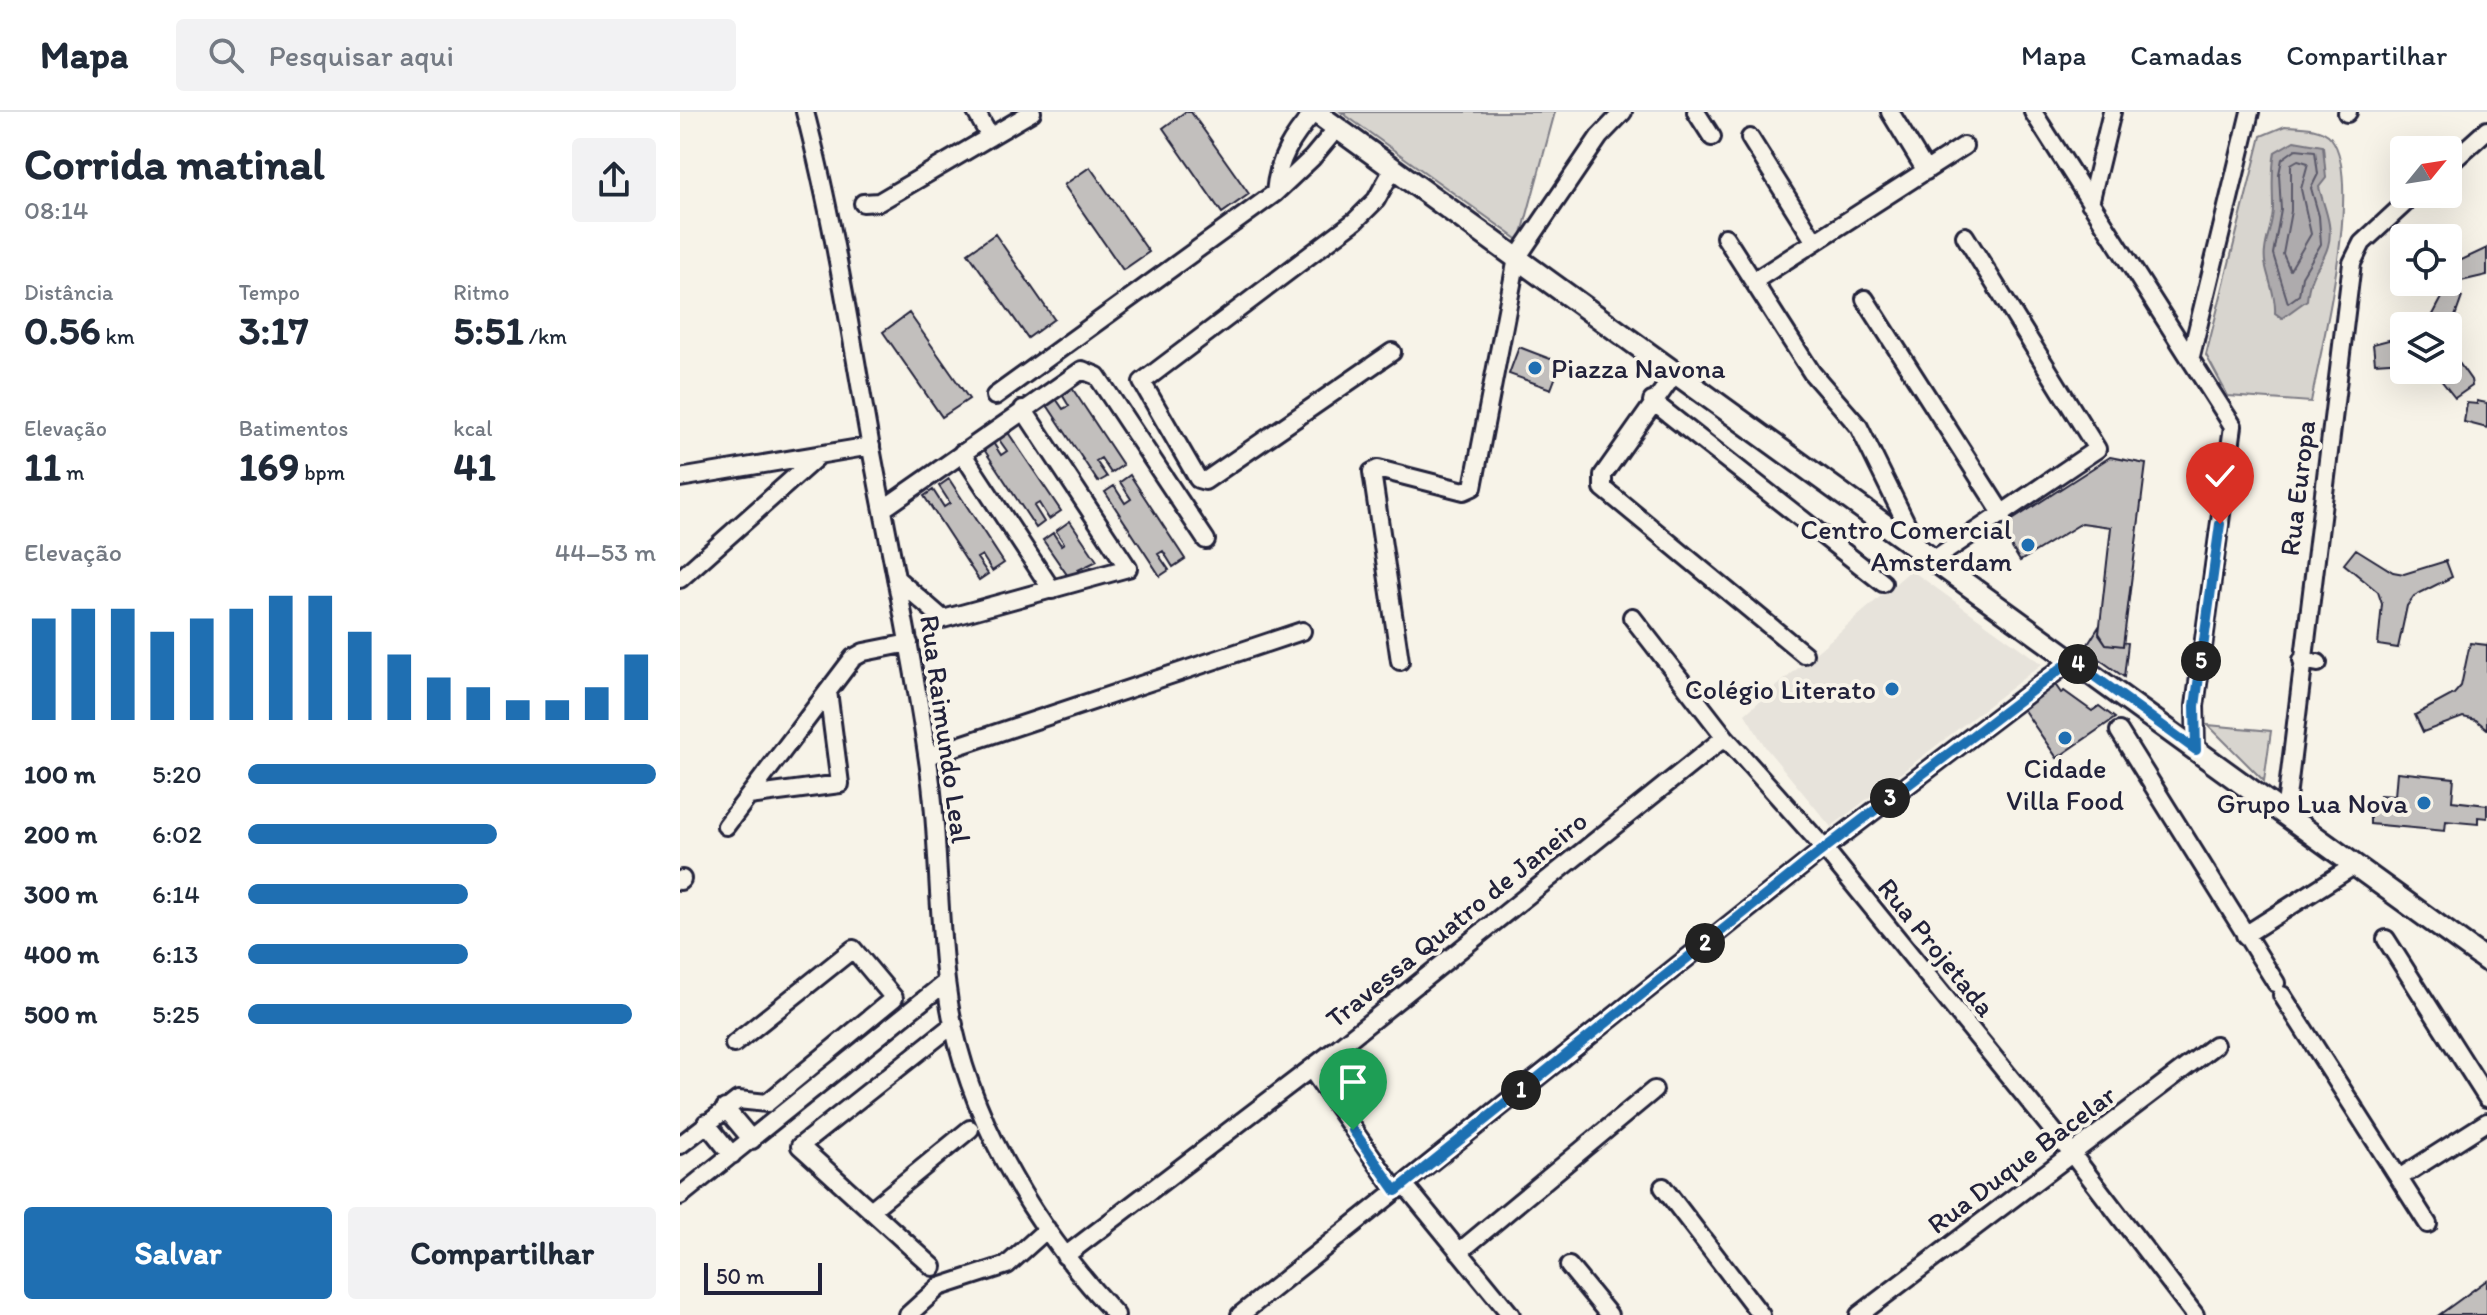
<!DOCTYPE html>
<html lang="pt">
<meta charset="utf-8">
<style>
:root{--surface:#fff;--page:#f2f2f3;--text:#1f2937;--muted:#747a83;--line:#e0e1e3;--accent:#1f6fb2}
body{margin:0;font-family:Itim,sans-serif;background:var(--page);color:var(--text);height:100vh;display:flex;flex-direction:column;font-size:30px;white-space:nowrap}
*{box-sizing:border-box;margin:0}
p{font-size:26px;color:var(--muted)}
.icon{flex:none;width:44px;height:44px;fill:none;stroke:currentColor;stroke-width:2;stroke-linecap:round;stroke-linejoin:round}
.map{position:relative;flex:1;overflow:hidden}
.details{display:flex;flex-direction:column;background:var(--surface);width:680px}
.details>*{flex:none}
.needle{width:52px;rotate:60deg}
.buttons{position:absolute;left:1710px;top:24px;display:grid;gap:16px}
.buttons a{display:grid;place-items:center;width:72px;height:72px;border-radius:8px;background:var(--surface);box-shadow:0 8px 32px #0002;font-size:40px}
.scale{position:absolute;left:24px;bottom:20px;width:118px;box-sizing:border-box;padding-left:8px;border:4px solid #22223b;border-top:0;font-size:22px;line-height:28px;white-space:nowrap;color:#22223b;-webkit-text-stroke:6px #f7f3e8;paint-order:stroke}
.pin{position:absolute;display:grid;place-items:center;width:68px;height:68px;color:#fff;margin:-82px -34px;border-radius:50% 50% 50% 0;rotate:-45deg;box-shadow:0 0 8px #0007}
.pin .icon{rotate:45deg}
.km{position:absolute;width:40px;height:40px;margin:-20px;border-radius:50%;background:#222;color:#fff;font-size:22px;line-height:40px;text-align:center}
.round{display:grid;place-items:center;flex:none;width:84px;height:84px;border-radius:8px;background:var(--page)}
.head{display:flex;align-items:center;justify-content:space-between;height:136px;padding:0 24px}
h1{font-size:44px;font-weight:800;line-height:60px}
.figures{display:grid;grid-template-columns:repeat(3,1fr);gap:12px;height:136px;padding:8px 24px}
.figures div{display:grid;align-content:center}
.figures b{font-size:40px;font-weight:800}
.figures small{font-size:22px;font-weight:400}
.figures p{font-size:22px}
.chart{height:224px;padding:16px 24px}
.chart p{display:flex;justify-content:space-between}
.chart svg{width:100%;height:144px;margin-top:8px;stroke:var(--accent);stroke-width:6}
.button{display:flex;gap:16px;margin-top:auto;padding:16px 24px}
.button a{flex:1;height:92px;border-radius:8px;background:var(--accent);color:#fff;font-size:32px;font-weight:800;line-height:92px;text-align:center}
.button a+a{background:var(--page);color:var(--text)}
ul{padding:0 24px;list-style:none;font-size:26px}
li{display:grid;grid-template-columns:128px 96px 1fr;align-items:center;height:60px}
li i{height:20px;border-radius:10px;background:var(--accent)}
header{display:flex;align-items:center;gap:48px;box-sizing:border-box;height:112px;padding:0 40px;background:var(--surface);border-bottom:2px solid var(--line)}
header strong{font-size:38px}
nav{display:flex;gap:44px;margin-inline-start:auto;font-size:28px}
.search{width:560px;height:72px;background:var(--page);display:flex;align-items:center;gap:20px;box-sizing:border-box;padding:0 28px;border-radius:8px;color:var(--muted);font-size:30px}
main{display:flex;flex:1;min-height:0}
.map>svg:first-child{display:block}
.built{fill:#e7e3db}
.green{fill:#d8d5cf;stroke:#7d7c85;stroke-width:2}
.water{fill:#aeabad;stroke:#76747f;stroke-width:2}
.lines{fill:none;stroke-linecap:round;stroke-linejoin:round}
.shore{stroke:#5a5969;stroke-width:2}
.building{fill:#c2bfbd;stroke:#22223b;stroke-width:2}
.minor-casing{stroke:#22223b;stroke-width:22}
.major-casing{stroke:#22223b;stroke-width:26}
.minor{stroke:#f7f3e8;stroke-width:16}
.major{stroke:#f7f3e8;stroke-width:20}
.route-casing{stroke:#fff;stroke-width:16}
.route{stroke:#1f6fb2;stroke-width:10}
.poi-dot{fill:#1f6fb2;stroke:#f7f3e8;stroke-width:3}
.labels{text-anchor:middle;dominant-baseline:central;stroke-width:8;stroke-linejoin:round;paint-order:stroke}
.poi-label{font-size:28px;fill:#22223b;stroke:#f7f3e8;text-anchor:end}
.street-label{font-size:28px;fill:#22223b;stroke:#f7f3e8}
</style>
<header>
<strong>Mapa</strong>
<div class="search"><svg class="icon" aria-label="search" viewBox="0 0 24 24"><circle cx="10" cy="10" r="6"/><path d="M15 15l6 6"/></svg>Pesquisar aqui</div>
<nav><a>Mapa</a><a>Camadas</a><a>Compartilhar</a></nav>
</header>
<main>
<section class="details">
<div class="head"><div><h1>Corrida matinal</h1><p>08:14</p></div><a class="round"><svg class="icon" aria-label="share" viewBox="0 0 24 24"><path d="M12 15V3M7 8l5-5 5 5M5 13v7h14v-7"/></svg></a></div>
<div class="figures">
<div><p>Distância</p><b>0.56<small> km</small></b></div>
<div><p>Tempo</p><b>3:17</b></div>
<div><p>Ritmo</p><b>5:51<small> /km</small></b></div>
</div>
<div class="figures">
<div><p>Elevação</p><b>11<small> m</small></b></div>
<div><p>Batimentos</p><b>169<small> bpm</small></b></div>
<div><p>kcal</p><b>41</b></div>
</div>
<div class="chart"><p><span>Elevação</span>44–53 m</p>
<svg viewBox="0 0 160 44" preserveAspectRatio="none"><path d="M5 44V13M15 44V10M25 44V10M35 44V17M45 44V13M55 44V10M65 44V6M75 44V6M85 44V17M95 44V24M105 44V31M115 44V34M125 44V38M135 44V38M145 44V34M155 44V24"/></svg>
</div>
<ul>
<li><b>100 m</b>5:20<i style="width:100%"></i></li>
<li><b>200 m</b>6:02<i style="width:61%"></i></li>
<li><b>300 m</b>6:14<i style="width:54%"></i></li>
<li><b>400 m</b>6:13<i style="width:54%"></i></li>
<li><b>500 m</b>5:25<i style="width:94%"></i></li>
</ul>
<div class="button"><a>Salvar</a><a>Compartilhar</a></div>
</section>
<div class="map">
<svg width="1807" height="1203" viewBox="0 0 1807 1203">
<rect width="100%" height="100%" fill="#f7f3e8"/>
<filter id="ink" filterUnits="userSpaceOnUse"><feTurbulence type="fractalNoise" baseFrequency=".0125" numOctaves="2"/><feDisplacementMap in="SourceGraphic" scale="16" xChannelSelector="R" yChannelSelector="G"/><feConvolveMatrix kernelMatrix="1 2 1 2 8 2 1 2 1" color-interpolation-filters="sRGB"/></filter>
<g filter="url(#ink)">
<!-- built -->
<path class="built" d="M1231,458L1362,552L1151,715L1086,636L1065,602Z"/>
<!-- green -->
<path class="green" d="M661,0H875L840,129Z
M1605,14C1619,15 1641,14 1651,26C1684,68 1641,236 1631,290L1548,284L1526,243L1581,24Z
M1528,613L1591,619L1584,669Z"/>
<!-- water -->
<path class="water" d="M1614,29L1643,34L1646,66L1639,75C1643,93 1654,114 1648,134C1642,156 1630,156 1627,188L1602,206L1595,201C1597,180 1582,157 1585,139C1586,125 1593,112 1593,96C1593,76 1591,60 1595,40Z"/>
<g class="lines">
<!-- shore -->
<path class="shore" d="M1616,37L1635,39L1638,62L1631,76L1639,104L1641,132L1622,164L1619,183L1608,191L1593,142L1601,98L1599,62L1602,47Z
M1618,48L1628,51L1621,77L1631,122L1610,158L1603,142L1611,99V52Z"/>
</g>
<!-- building -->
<path class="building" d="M505,0H511L569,82L542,101L483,16Z
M410,55L469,140L443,158L384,73Z
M315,122L374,207L348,226L288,141Z
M1807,136V163L1781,169L1775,151Z
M1766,178L1782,185L1768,224V214H1747Z
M229,201L289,287L262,305L203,220Z
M1724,224V249L1695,251L1693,232Z
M1768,229L1770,238L1791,268L1792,274L1775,286L1753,258H1768Z
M839,235L881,251L871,277L829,262Z
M388,270L443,353L431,361L421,346L416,349L427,365L418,370L363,287L372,281L383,297L389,294L378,276Z
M1797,289L1807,291V316L1784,310L1787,291L1797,292Z
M325,316L381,399L369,407L359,391L354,394L364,410L356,416L301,333L310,326L321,343L327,339L315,322Z
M1430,345L1466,352L1443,534L1426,532L1419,522L1431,415L1402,411L1340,449L1320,416Z
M450,363L505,447L493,455L483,439L478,442L489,458L480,464L425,380L434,374L445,391L451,387L440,370Z
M269,367L324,451L312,459L302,443L297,446L308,462L299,468L244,384L253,378L264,395L270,391L259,374Z
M390,409L417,449L398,458L400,460L390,467L363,428L373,421L381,433L384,431L376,419Z
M1676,437L1713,460L1724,462L1766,449L1772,465L1734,484L1727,494L1718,536L1698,533L1702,492L1698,480L1664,452Z
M1420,513L1419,521L1426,532L1443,534L1444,530L1448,531L1444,565L1405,537Z
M1790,531L1807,533V617L1796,608L1783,605L1743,620L1735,603L1774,582L1781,574Z
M1374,571L1381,581L1384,579L1412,599L1419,594L1435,606L1377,646L1341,594Z
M1717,660L1774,666L1772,689L1807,693V706L1798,705V712L1766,709L1765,719L1690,712V699L1698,700L1700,683L1715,684Z
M1807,1168V1203H1759Z"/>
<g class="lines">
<defs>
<path id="minor" d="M125,0C154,111 171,223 191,336C210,438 232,539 247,642C259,717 257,794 266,869C280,995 351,1112 436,1203
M296,0L310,25
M1016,0L1032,25
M1210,0L1246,59
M1353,0L1553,314L1515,594L1516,638
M1667,1L1668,0
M1070,26L1135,130
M1768,53L1807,18
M595,81C598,46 612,26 634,0
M183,91L199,90L352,0
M1410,91L1432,0
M1045,125L1132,261L1179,315L1239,437
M1074,169L1284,34
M1185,187L1323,403
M712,240L525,369L518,367L462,270L675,109L696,88L713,57
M1511,244L1570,0
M995,261L923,363V376L1124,542
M315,284L595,81L632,46L657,16
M972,289L1203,471
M282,341L372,478
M0,366L191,334
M203,397L402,258L417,264L526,428
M1253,448L1417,337L1285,124
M216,466L263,507L448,456L343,297
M0,467L137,345
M952,505L1045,625L1144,736L1392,1042L1515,1203
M1622,548L1638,551
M720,549L692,360L698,357L784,379L793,375L837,146L919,25L943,0
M1439,619L1596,871
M248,644L622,519
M69,684L160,672L148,579
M1605,702L1672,151L1682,131L1735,82
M46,714L173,546L184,540L229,531
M0,769L2,767
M1565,823L1675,753
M1706,827L1807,986
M1602,883L1748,1112
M631,957L716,1079
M45,996L72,1028
M26,1011L52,1043
M0,1033L58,988L87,991L214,886L173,837L54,932
M1719,1066L1807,1010
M724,1072L831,1203
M983,1075L1081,1203
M0,1084L266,870
M191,1098L290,1017
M779,1140L974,978
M385,1144L659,935L1045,625
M889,1154L929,1203
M253,1155L120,1034L274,912
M228,1203L259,1175L327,1153L367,1117
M560,1203L1136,743L1392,548
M1179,1203L1535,933"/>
<path id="major" d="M635,0L1807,849"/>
</defs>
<!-- minor casing -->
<use href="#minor" class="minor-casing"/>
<!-- major casing -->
<use href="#major" class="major-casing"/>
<!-- minor -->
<use href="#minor" class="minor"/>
<!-- major -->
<use href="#major" class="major"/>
</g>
</g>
<g class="lines" filter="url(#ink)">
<defs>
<path id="route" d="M673,1018L716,1079L1136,743L1392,548L1516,638L1515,594L1540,412"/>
</defs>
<!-- route casing -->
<use href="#route" class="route-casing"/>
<!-- route -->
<use href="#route" class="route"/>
</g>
<!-- markers -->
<g class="poi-dot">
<circle cx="855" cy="256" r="8"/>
<circle cx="1348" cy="433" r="8"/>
<circle cx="1212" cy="577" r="8"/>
<circle cx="1385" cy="626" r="8"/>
<circle cx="1744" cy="691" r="8"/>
</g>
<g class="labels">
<!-- poi labels -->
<g class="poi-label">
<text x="871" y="256" text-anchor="start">Piazza Navona</text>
<text x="1332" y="417">Centro Comercial<tspan x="1332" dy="32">Amsterdam</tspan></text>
<text x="1196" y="577">Colégio Literato</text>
<text x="1385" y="656" text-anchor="middle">Cidade<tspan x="1385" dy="32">Villa Food</tspan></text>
<text x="1728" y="691">Grupo Lua Nova</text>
</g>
<!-- street labels -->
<g class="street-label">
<text transform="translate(1617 376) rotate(-83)">Rua Europa</text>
<text transform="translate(266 617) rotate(82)">Rua Raimundo Leal</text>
<text transform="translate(776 807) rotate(-39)">Travessa Quatro de Janeiro</text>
<text transform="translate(1257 835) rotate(51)">Rua Projetada</text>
<text transform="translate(1341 1047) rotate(-37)">Rua Duque Bacelar</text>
</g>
</g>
</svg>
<div class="buttons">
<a><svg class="needle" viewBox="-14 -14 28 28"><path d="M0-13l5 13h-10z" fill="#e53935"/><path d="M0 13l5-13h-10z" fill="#747a83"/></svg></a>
<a><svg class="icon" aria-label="locate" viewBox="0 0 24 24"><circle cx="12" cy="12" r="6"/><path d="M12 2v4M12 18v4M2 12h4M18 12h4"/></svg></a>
<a><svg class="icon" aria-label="layers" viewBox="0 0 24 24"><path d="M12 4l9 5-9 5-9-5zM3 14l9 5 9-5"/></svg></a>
</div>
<div class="scale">50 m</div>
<div class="pin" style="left:673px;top:1018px;background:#1e9e55"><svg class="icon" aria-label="arrive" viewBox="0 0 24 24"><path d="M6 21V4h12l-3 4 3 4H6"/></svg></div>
<div class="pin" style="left:1540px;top:412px;background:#d93025"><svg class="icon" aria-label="check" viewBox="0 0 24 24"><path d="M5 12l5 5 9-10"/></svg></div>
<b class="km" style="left:841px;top:978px">1</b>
<b class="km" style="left:1025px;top:831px">2</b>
<b class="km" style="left:1210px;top:686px">3</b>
<b class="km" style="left:1398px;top:552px">4</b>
<b class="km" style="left:1521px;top:549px">5</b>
</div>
</main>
